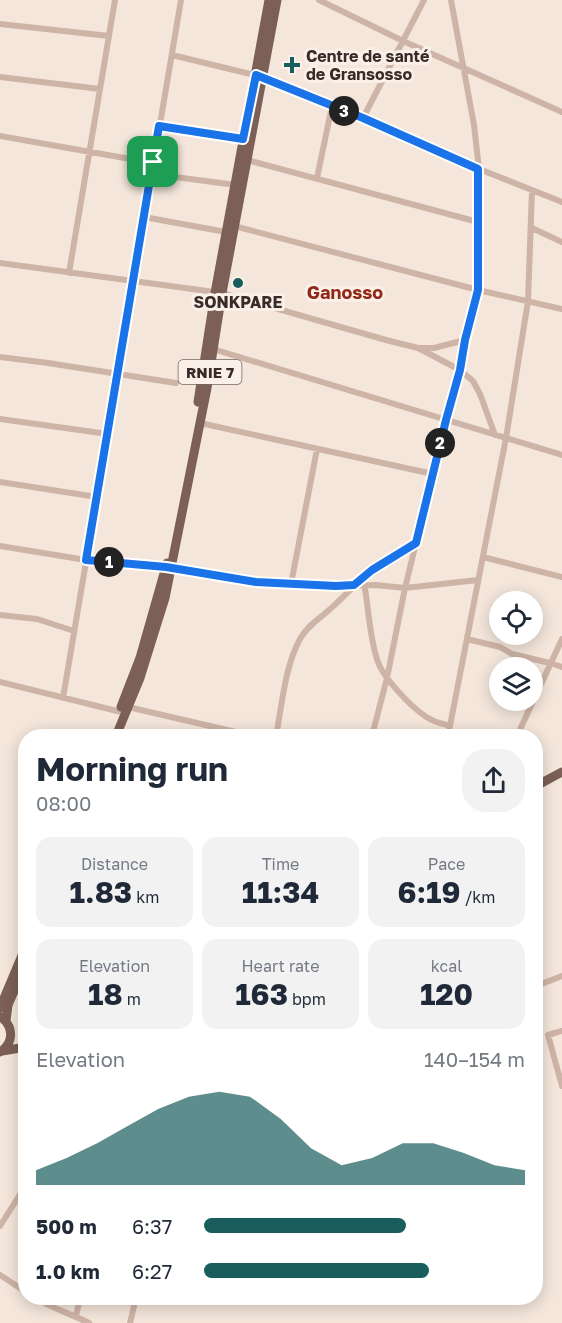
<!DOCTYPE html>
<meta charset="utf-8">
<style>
:root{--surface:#fff;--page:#f2f2f3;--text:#1f2937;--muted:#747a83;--accent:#195e5c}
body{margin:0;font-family:"Golos Text",sans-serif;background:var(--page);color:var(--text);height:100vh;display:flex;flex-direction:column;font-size:22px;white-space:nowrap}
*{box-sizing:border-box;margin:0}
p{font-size:20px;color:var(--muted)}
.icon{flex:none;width:33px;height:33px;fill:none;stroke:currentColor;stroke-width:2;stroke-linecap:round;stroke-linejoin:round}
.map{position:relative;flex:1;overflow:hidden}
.panel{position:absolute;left:18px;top:729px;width:525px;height:576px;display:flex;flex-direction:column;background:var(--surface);border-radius:24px;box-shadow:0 3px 15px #0003}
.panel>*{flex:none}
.controls{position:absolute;left:489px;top:591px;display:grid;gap:12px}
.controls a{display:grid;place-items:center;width:54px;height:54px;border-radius:50%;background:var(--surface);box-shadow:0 3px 15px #0003;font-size:30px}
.pin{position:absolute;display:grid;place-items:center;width:51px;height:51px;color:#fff;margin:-26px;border-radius:12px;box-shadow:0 3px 9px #0006}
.km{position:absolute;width:30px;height:30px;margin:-15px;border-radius:50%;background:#222;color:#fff;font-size:16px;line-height:30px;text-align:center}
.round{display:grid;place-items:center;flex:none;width:63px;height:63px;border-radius:24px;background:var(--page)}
.overview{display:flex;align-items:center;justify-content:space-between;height:102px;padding:0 18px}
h1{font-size:33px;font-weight:700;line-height:45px}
.stats{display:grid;grid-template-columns:repeat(3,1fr);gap:9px;height:102px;padding:6px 18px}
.stats div{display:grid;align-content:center;border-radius:15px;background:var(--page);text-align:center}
.stats b{font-size:30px;font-weight:700}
.stats small{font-size:16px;font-weight:400}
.stats p{font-size:16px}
.chart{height:168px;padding:12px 18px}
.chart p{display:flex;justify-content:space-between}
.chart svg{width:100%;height:108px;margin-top:6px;fill:var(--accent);opacity:.7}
ul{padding:0 18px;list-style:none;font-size:20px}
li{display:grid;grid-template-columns:96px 72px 1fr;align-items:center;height:45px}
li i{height:15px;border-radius:8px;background:var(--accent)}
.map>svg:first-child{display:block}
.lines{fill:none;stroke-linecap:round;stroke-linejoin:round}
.street{stroke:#ceb4a6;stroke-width:6}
.primary{stroke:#7c6057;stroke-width:9}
.route-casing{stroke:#fff;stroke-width:12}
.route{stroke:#1a73e8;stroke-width:8}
.poi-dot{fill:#195e5c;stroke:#fbf0e8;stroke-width:2}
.labels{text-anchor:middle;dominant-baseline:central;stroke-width:6;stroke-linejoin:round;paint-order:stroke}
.shield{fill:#fbf0e8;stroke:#736661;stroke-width:1.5}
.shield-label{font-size:15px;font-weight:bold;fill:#392b27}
.poi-label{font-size:16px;font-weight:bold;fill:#392b27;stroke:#fbf0e8;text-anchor:start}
.neighbourhood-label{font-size:18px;font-weight:bold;fill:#902918;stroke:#fbf0e8}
</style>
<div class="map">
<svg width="562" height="1323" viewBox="0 0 562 1323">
<rect width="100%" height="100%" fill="#f4e6db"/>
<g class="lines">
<!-- street -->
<path class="street" d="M319,0L403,41L562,112
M0,24L109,36
M172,55L263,77L332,106L363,118L479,169L562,202
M0,77L100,89
M363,118L424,0
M159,126L243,139
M0,136L153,163
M247,160L478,222
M152,174L236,185
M317,178L332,106
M144,217L226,232
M234,226L478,290L562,309
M532,228L562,242
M0,263L222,293L386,340L418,348L460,370L473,381L480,394L495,435
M69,273L115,0
M418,348H434L465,340
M213,349L562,455
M0,357L48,363L176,383
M0,419L108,434
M200,423L433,474
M0,482L97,497
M0,546L86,560L166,567L256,582L336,586L376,585L405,588L478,580
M483,557L562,577
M364,583C369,609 369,637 378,662C384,679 416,713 432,720C437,723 444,724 450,726
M291,584L317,449
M0,615L37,619L74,631
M467,639L500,647L512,654L550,663L562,667
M0,682L125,713
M63,698L181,0
M128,707L253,736
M276,736C282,705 285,666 300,639C307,626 319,619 329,610C343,598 355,584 370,572C384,561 401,553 416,543
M372,736L387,678L405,588L446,420L460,370L465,340L478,290L479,169L474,125L451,0
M448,736L506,438L528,301L532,190
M517,736L562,639
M536,986L562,976
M562,1031L548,1035L562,1086
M0,1226L26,1185
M0,1275L26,1292
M35,1298C52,1308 71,1314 89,1323
M76,1316L80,1298
M130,1323L136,1298"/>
<!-- primary -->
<path class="primary" d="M198,402L215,293L269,0
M121,707L140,658L167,563
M116,736L140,678L165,598L207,388L222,293L277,0
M536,786L562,772
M0,1008L26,946
M6,1021L8,1005L26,964
M2,1051L26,1047
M0,1052C14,1043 14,1027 1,1017"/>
</g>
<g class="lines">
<defs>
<path id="route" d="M256,75L363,118L478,169V290L465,340L460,370L446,420L416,543L372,570L354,585L336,586L256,582L166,567L86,560L159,126L243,139Z"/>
</defs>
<!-- route casing -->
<use href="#route" class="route-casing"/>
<!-- route -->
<use href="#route" class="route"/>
</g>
<!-- markers -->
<g class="poi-dot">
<path d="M289 56h6v6h6v6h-6v6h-6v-6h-6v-6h6z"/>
<circle cx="238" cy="283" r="6"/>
</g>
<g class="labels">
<!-- shield labels -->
<rect class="shield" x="178.5" y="360" width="63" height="24" rx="4.5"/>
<g class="shield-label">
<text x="210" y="372">RNIE 7</text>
</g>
<!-- poi labels -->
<g class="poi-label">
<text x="306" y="56">Centre de santé<tspan x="306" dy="18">de Gransosso</tspan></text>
<text x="238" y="302" text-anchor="middle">SONKPARE</text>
</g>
<!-- neighbourhood labels -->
<g class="neighbourhood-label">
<text x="345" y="292">Ganosso</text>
</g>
</g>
</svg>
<div class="controls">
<a><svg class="icon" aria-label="locate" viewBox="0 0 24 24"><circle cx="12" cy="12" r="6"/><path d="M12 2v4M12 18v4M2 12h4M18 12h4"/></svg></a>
<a><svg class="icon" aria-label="layers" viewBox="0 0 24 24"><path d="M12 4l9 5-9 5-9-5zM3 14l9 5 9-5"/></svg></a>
</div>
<div class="pin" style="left:153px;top:162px;background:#1e9e55"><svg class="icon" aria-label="arrive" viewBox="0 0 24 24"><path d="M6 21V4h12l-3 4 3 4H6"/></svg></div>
<b class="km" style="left:109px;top:562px">1</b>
<b class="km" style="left:440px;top:443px">2</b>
<b class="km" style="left:344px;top:111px">3</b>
<section class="panel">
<div class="overview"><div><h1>Morning run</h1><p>08:00</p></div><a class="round"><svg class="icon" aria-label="share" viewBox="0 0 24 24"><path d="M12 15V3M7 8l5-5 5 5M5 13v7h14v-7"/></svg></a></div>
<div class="stats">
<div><p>Distance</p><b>1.83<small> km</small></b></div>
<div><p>Time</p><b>11:34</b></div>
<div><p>Pace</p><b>6:19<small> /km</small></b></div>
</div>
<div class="stats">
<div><p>Elevation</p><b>18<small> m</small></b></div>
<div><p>Heart rate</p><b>163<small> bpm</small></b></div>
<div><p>kcal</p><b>120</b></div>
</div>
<div class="chart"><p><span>Elevation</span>140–154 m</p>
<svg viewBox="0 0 160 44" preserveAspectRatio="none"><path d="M0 44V38L10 33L20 27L30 20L40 13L50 8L60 6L70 8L80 17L90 29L100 36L110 33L120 27L130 27L140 31L150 36L160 38V44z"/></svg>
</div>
<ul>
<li><b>500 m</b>6:37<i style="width:63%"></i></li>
<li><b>1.0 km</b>6:27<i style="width:70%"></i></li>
</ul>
</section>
</div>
